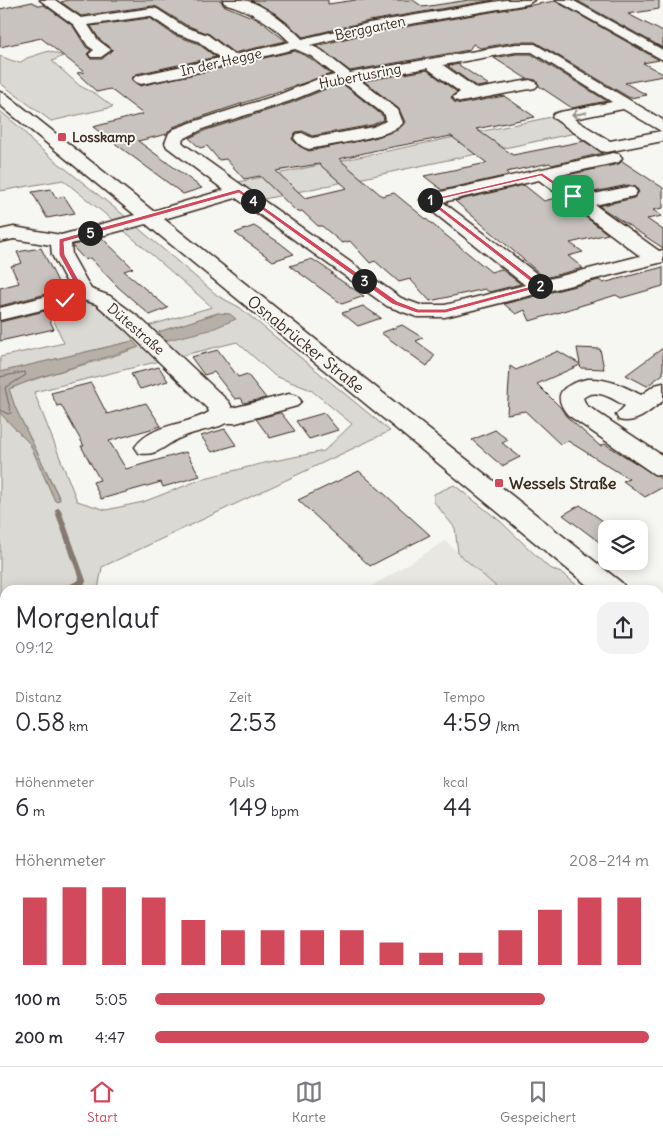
<!DOCTYPE html>
<html lang="de">
<meta charset="utf-8">
<style>
:root{--surface:#fff;--page:#f2f2f3;--text:#2b2b33;--muted:#7c7c81;--line:#e1e1e2;--accent:#d1495b}
body{margin:0;font-family:Delius,sans-serif;background:var(--page);color:var(--text);height:100vh;display:flex;flex-direction:column;font-size:19px;white-space:nowrap}
*{box-sizing:border-box;margin:0}
p{font-size:16px;color:var(--muted)}
.icon{flex:none;width:28px;height:28px;fill:none;stroke:currentColor;stroke-width:2;stroke-linecap:round;stroke-linejoin:round}
.map{position:relative;flex:1;overflow:hidden}
.drawer{position:absolute;left:0px;top:585px;width:664px;height:481px;display:flex;flex-direction:column;background:var(--surface);border-radius:15px 15px 0 0;box-shadow:0 2px 12px #0003}
.drawer>*{flex:none}
.controls{position:absolute;left:598px;top:520px;display:grid;gap:10px}
.controls a{display:grid;place-items:center;width:50px;height:50px;border-radius:10px;background:var(--surface);box-shadow:0 2px 12px #0003;font-size:25px}
.pin{position:absolute;display:grid;place-items:center;width:42px;height:42px;color:#fff;margin:-21px;border-radius:10px;box-shadow:0 2px 8px #0006}
.km{position:absolute;width:25px;height:25px;margin:-12px;border-radius:50%;background:#222;color:#fff;font-size:14px;line-height:25px;text-align:center}
.round{display:grid;place-items:center;flex:none;width:52px;height:52px;border-radius:15px;background:var(--page)}
.summary{display:flex;align-items:center;justify-content:space-between;height:85px;padding:0 15px}
h1{font-size:28px;font-weight:600;line-height:38px}
.metrics{display:grid;grid-template-columns:repeat(3,1fr);gap:8px;height:85px;padding:5px 15px}
.metrics div{display:grid;align-content:center}
.metrics b{font-size:25px;font-weight:600}
.metrics small{font-size:14px;font-weight:400}
.metrics p{font-size:14px}
.chart{height:140px;padding:10px 15px}
.chart p{display:flex;justify-content:space-between}
.chart svg{width:100%;height:90px;margin-top:5px;stroke:var(--accent);stroke-width:6}
ul{padding:0 15px;list-style:none;font-size:16px}
li{display:grid;grid-template-columns:80px 60px 1fr;align-items:center;height:38px}
li i{height:12px;border-radius:6px;background:var(--accent)}
.menu{display:flex;justify-content:space-around;align-items:center;height:70px;border-top:1px solid var(--line);background:var(--surface);font-size:14px;color:var(--muted)}
.menu a{display:grid;justify-items:center;gap:2px}
.menu .selected{color:var(--accent)}
.map>svg:first-child{display:block}
.built{fill:#e8e7e2}
.green{fill:#dad9d3;stroke:#8a8278;fill-rule:evenodd}
.water{fill:#b6b0a9;stroke:#857a71}
.lines{fill:none;stroke-linecap:round;stroke-linejoin:round}
.shore{stroke:#6c6056;stroke-width:1}
.stream-far1{stroke:#857a71;stroke-width:6}
.stream{stroke:#857a71;stroke-width:8}
.building{fill:#c8c3be;stroke:#3b2a1e;fill-rule:evenodd}
.minor-casing{stroke:#3b2a1e;stroke-width:3}
.minor{fill:#f6f6f2;fill-rule:evenodd}
.oneway{stroke:#989088}
.route{fill:#d1495b;stroke:#fff}
.poi-dot{fill:#d1495b;stroke:#f6f6f2;stroke-width:2}
.labels{text-anchor:middle;dominant-baseline:central;stroke-width:4;stroke-linejoin:round;paint-order:stroke}
.far-street-label{font-size:14px;fill:#3b2a1e;stroke:#f6f6f2}
.far-poi-label{font-size:14px;font-weight:bold;fill:#3b2a1e;stroke:#f6f6f2;text-anchor:start}
.street-label{font-size:16px;fill:#3b2a1e;stroke:#f6f6f2}
.poi-label{font-size:16px;font-weight:bold;fill:#3b2a1e;stroke:#f6f6f2;text-anchor:start}
</style>
<div class="map">
<svg width="663" height="1066" viewBox="0 0 663 1066">
<rect width="100%" height="100%" fill="#f6f6f2"/>
<filter id="ink" filterUnits="userSpaceOnUse"><feTurbulence type="fractalNoise" baseFrequency=".02" numOctaves="2"/><feDisplacementMap in="SourceGraphic" scale="10" xChannelSelector="R" yChannelSelector="G"/><feConvolveMatrix kernelMatrix="1 2 1 2 8 2 1 2 1" color-interpolation-filters="sRGB"/></filter>
<g filter="url(#ink)">
<!-- built -->
<path class="built" d="M445,541L500,590H366Z
M5,813V929H0V817Z"/>
<!-- green -->
<path class="green" d="M49,51L63,56L52,61L80,86L96,94L113,107L51,121L0,83V56L13,61L21,62L27,58Z
M0,111L23,130L32,142L126,217L115,222L63,180L0,191Z
M556,116L580,132L264,199L238,182Z
M137,227L218,296L239,307L390,431L102,567L98,590H5V813L0,817V413L30,444L55,501L60,499L15,407L9,389C51,371 96,364 139,347L133,341L0,372V357L64,343L49,310C98,297 94,300 131,331L212,307L121,228ZM218,313L164,341L159,332ZM237,342L275,376L311,390L352,424L324,451L264,463L205,478L143,502L106,510L77,501L34,392Z
M454,485L500,521L548,567L563,574L583,590H500L458,553L455,528L434,502V494Z
M659,653L663,656V752L659,748Z
M0,929H5V1031L0,1027Z
M48,1061H180L177,1066H55Z"/>
<!-- water -->
<path class="water" d="M218,313L230,314L236,319L210,330L164,341L158,332Z
M133,341L139,347L34,379L9,389L15,407L60,500L55,501L30,444L0,413V372Z"/>
<g class="lines">
<!-- shore -->
<path class="shore" d="M0,377L24,372L26,375L5,388L11,413L8,414L0,410"/>
<!-- stream-far1 -->
<path class="stream-far1" d="M58,511L83,581L66,590
M0,623L5,621"/>
<!-- stream -->
<path class="stream" d="M0,967L5,970
M138,1061L145,1066"/>
</g>
<!-- building -->
<path class="building" d="M68,0H221L223,5L259,20L286,41L234,53L209,34L186,25L157,7L152,6L81,16L61,2Z
M251,0H328V4L356,0H413L423,7L469,0H494L369,21L303,37L276,14Z
M576,0H659V9L628,14L663,32V48Z
M555,1L659,60L643,63L663,74V76L625,83L647,95L630,98L535,42H516L480,48L473,44L469,50L350,71L316,46L369,33Z
M32,2L40,6L44,5L73,26L86,47L91,50L87,54L91,59H102L113,50L99,39L91,26L150,18L174,35L197,43L216,57L136,74L131,79L140,86L295,51L310,58L331,74L192,120L173,127L167,134L138,141L202,188L183,194L93,127L143,114L110,89L97,92L77,73L84,72L41,38L0,47V9Z
M516,54H531L607,101L572,108L539,86L536,80L527,79L494,58Z
M460,64L459,65L489,85L477,87L448,66Z
M427,70L457,92L451,97L454,102L461,104L504,96L535,117L476,129L513,155L584,141L603,153L552,165L550,163L506,172L509,175L442,190L424,176L487,163L451,136L377,150L339,159L382,196L394,193L491,272L501,269L521,284L489,292L485,289L430,301L410,279L399,282L375,261L370,263L350,241L342,243L322,226H318L302,211L297,212L260,176L244,179L226,159L219,160L207,146L200,148L189,138L206,130L291,103L328,88L344,85L383,116L384,120L372,125L312,136L303,131L296,132L292,139L299,146L309,151L374,138L398,130L405,122L399,109L364,81ZM319,164L347,188L305,198L276,171Z
M622,161L663,188V208L653,210L662,216L647,219L663,230V248L599,206L634,198L639,192L636,187L628,185L584,194L581,192L588,190L567,175L619,164Z
M524,185L544,201L559,197L608,234L570,243L583,252L568,256L583,268L545,278L455,201Z
M51,189L56,198L64,196L75,213L47,218L32,192Z
M254,226L280,243L294,254L273,261L235,233Z
M102,238L133,268L124,271L168,308L150,315L118,287L90,258L85,260L73,247V245Z
M41,248L62,290L0,306V288L19,283L11,266L22,263L17,252Z
M312,259L333,273L331,274L364,296L342,304L290,266Z
M663,267V286L621,298L616,295L530,321L525,310L516,314L504,304L599,280L603,283Z
M363,306L381,318L358,326L342,313Z
M45,311L54,329L0,341V322Z
M402,325L423,338L416,341L435,355L427,366L381,333Z
M577,348L600,349L604,369L581,368L580,365L537,384L561,408L566,416L600,446L605,444L657,476L663,481V487L645,497L623,481L629,479L568,441L560,444L525,411L507,414L510,366L516,370L558,351L580,364Z
M663,348V374L647,386L626,375Z
M218,350L238,377L247,374L266,398L244,403L241,398L235,399L214,372L204,375L191,357Z
M159,367L168,381L140,389L131,374Z
M91,383L107,414L146,403L161,426L109,441L126,469L186,452L200,476L163,487L161,482L101,499L93,482L100,480L81,446H84L61,405L57,406L51,393Z
M279,413H281L295,431L270,438L256,419Z
M324,413L338,430L309,439L296,421Z
M225,429L236,445L212,452L201,436Z
M495,430L508,440L502,443L520,457L502,466L472,440Z
M359,471L430,535L370,566L298,500Z
M580,505L603,521L600,523L606,527V547L563,515Z"/>
<g class="lines">
<defs>
<path id="minor" d="M40,0H55L81,18L152,8L157,9L185,27L208,35L234,55L290,42C272,23 249,10 224,3L223,0C229,0 236,0 243,0C261,2 290,25 302,39L369,23L505,0H534L528,4L369,31L310,45L321,50L350,73L516,44H535L663,120V141L607,152L601,151L552,117L554,114L560,112L612,102L532,52H516L443,65L477,89L530,80L535,82L538,85L535,88L461,102L455,100L453,97L460,92L427,68L360,80L398,110L403,123C393,137 328,145 309,149C302,147 298,144 294,138L296,134L302,133L312,138L373,127L386,121L385,115L344,83L327,86L290,101L205,128L183,139L182,142L185,145L401,298L420,305H445L525,285L423,204L420,200L423,196L613,153L619,154L622,158L619,162L556,176L584,196L628,187L634,188L637,192L634,196L595,205L659,251L663,250V262L445,317H417L387,306L236,198L164,219L622,583L627,590H593L146,224L71,244L72,255L91,289L110,296L141,319L229,402L232,408L289,394L297,396L301,401L297,406L236,423H226L220,426C206,430 190,433 178,439C164,446 156,457 139,453L135,447C152,423 186,426 209,412L208,409L125,329L96,304L83,300L0,320V308L71,290L52,255L51,245L14,239L0,242V230L14,227L61,235L135,215L0,105V92L6,94L153,211L224,190L167,147L165,143L169,133L174,129L193,122L278,95L318,79L335,75L311,56L295,49L186,75L141,84L136,82L133,79L136,76L220,58L198,41L175,33L150,16L88,25L98,40L111,50L101,57H91L89,54L94,50L88,46L74,25ZM623,109L661,131L610,141L574,119ZM539,180L640,256L545,280L443,202Z
M556,0H572L663,50V60Z
M587,379C607,378 624,386 641,395L655,385L663,383V401C649,411 637,425 619,420L616,415L625,406C613,399 596,387 583,398L586,405L663,456V476L654,474L568,415C550,393 564,385 587,379Z
M659,616L663,617V641L659,640Z
M659,760L663,761V793L659,791Z"/>
</defs>
<!-- minor casing -->
<use href="#minor" class="minor-casing"/>
<!-- minor -->
<use href="#minor" class="minor"/>
</g>
<!-- one-way arrows -->
<defs><path id="oneway-shaft" d="M-6 0H5M1.5-3L5.5 0L1.5 3" fill="none" stroke-width="1.6" stroke-linecap="round" stroke-linejoin="round" transform="scale(1.25)"/></defs>
<use class="oneway" href="#oneway-shaft" transform="translate(579 114) rotate(169)"/>
</g>
<!-- route -->
<path class="route" d="M542,173L575,195V197H571L541,176L433,201L542,285V287L445,313H417L392,304L239,193L64,242L65,255L86,293L67,301L62,300L79,292L59,255V239L239,189L397,301L418,309H445L535,285L426,200Z"/>
<!-- markers -->
<g class="poi-dot">
<rect x="57" y="132" width="10" height="10" rx="2.5"/>
<rect x="494" y="478" width="10" height="10" rx="2.5"/>
</g>
<g class="labels">
<!-- far-street labels -->
<g class="far-street-label">
<text transform="translate(370 28) rotate(-12)">Berggarten</text>
<text transform="translate(221 62) rotate(-13)">In der Hegge</text>
<text transform="translate(360 76) rotate(-11)">Hubertusring</text>
<text transform="translate(136 329) rotate(41)">Dütestraße</text>
</g>
<!-- far-poi labels -->
<g class="far-poi-label">
<text x="72" y="137">Losskamp</text>
</g>
<!-- street labels -->
<g class="street-label">
<text transform="translate(306 344) rotate(39)">Osnabrücker Straße</text>
</g>
<!-- poi labels -->
<g class="poi-label">
<text x="509" y="483">Wessels Straße</text>
</g>
</g>
</svg>
<div class="controls">
<a><svg class="icon" aria-label="layers" viewBox="0 0 24 24"><path d="M12 4l9 5-9 5-9-5zM3 14l9 5 9-5"/></svg></a>
</div>
<div class="pin" style="left:573px;top:196px;background:#1e9e55"><svg class="icon" aria-label="arrive" viewBox="0 0 24 24"><path d="M6 21V4h12l-3 4 3 4H6"/></svg></div>
<div class="pin" style="left:65px;top:300px;background:#d93025"><svg class="icon" aria-label="check" viewBox="0 0 24 24"><path d="M5 12l5 5 9-10"/></svg></div>
<b class="km" style="left:430px;top:200px">1</b>
<b class="km" style="left:540px;top:286px">2</b>
<b class="km" style="left:364px;top:281px">3</b>
<b class="km" style="left:253px;top:201px">4</b>
<b class="km" style="left:90px;top:233px">5</b>
<section class="drawer">
<div class="summary"><div><h1>Morgenlauf</h1><p>09:12</p></div><a class="round"><svg class="icon" aria-label="share" viewBox="0 0 24 24"><path d="M12 15V3M7 8l5-5 5 5M5 13v7h14v-7"/></svg></a></div>
<div class="metrics">
<div><p>Distanz</p><b>0.58<small> km</small></b></div>
<div><p>Zeit</p><b>2:53</b></div>
<div><p>Tempo</p><b>4:59<small> /km</small></b></div>
</div>
<div class="metrics">
<div><p>Höhenmeter</p><b>6<small> m</small></b></div>
<div><p>Puls</p><b>149<small> bpm</small></b></div>
<div><p>kcal</p><b>44</b></div>
</div>
<div class="chart"><p><span>Höhenmeter</span>208–214 m</p>
<svg viewBox="0 0 160 44" preserveAspectRatio="none"><path d="M5 44V11M15 44V6M25 44V6M35 44V11M45 44V22M55 44V27M65 44V27M75 44V27M85 44V27M95 44V33M105 44V38M115 44V38M125 44V27M135 44V17M145 44V11M155 44V11"/></svg>
</div>
<ul>
<li><b>100 m</b>5:05<i style="width:79%"></i></li>
<li><b>200 m</b>4:47<i style="width:100%"></i></li>
</ul>
</section>
</div>
<nav class="menu">
<a class="selected"><svg class="icon" aria-label="home" viewBox="0 0 24 24"><path d="M3 11l9-7 9 7M6 9v11h12V9"/></svg>Start</a>
<a><svg class="icon" aria-label="map" viewBox="0 0 24 24"><path d="M3 6l6-2 6 2 6-2v14l-6 2-6-2-6 2zM9 4v14M15 6v14"/></svg>Karte</a>
<a><svg class="icon" aria-label="saved" viewBox="0 0 24 24"><path d="M7 4h10v16l-5-4-5 4z"/></svg>Gespeichert</a>
</nav>
